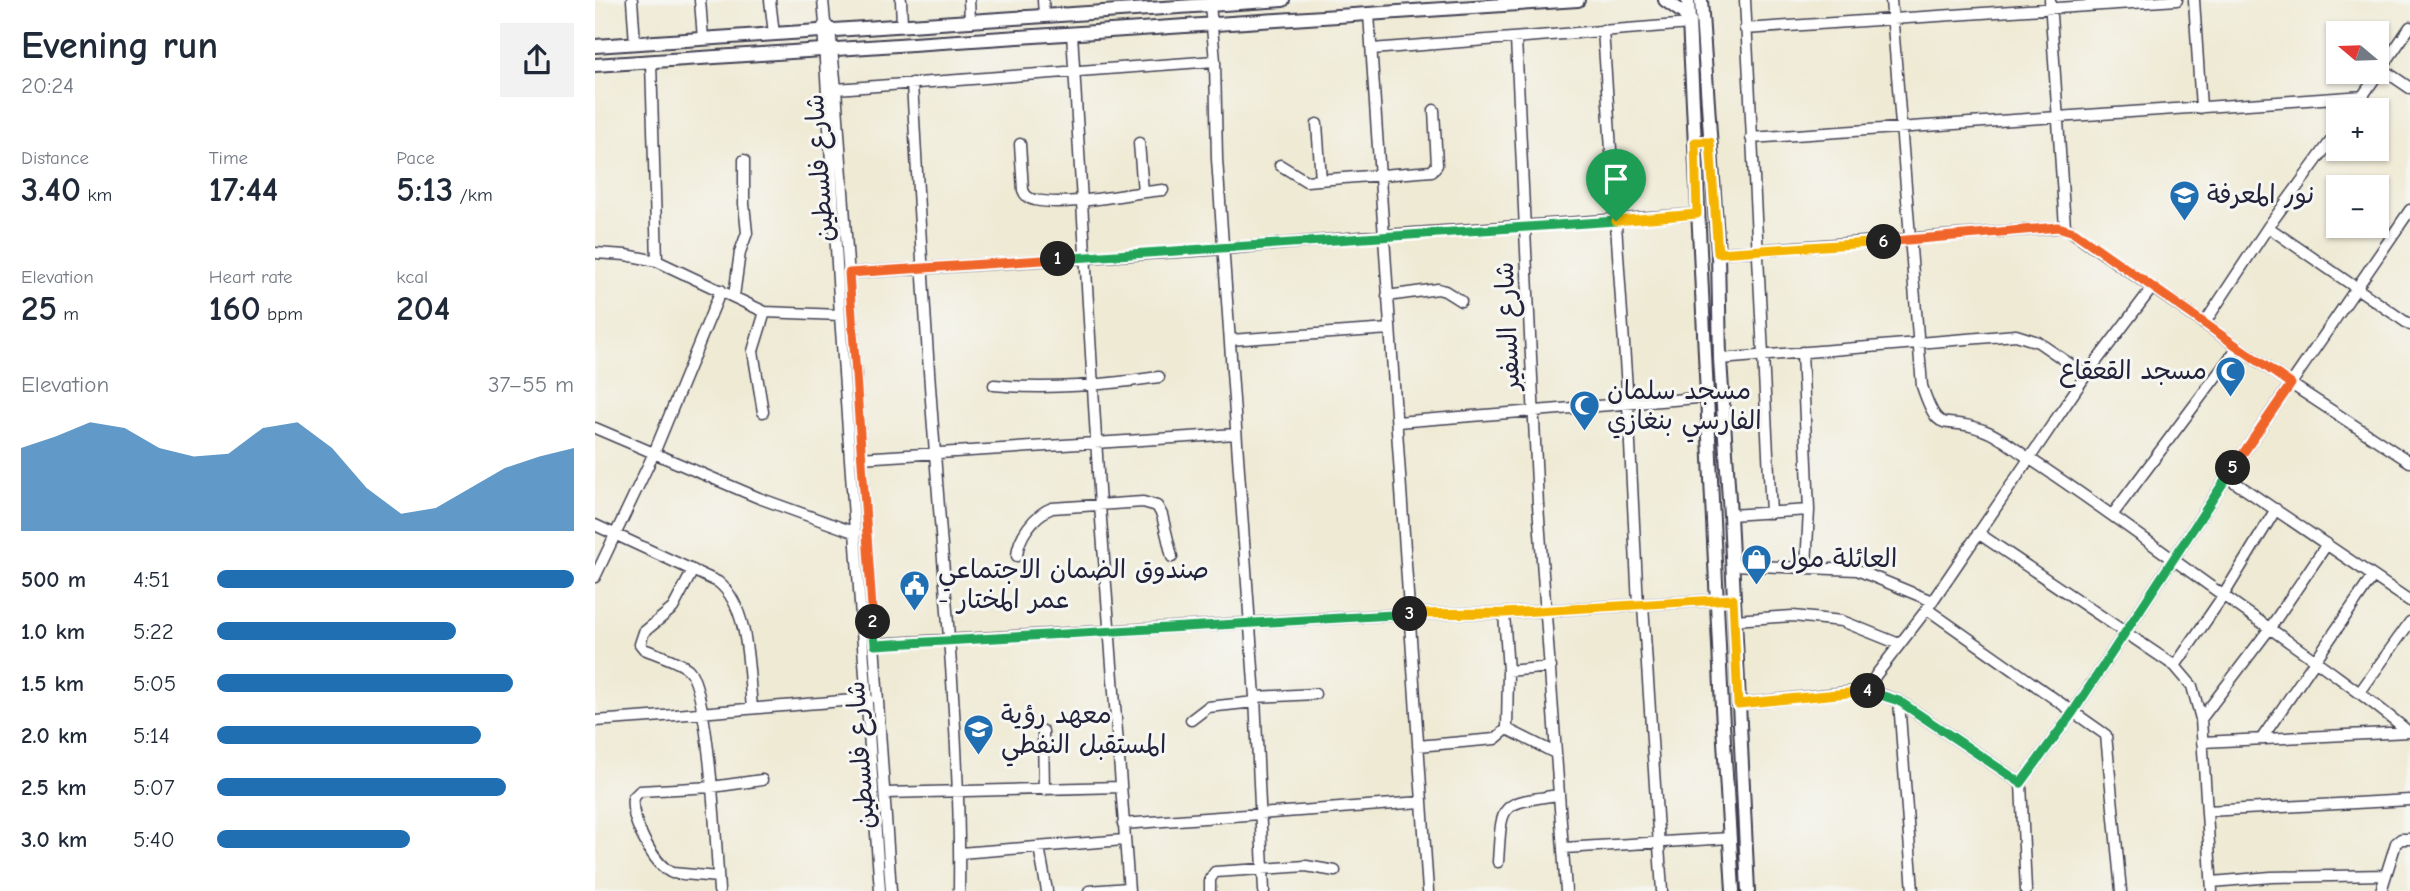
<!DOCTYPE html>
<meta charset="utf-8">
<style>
:root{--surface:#fff;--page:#f2f2f3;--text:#1f2937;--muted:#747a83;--accent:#1f6fb2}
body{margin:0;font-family:"Comic Neue","Playpen Sans Arabic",sans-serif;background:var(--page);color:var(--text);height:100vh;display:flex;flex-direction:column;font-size:26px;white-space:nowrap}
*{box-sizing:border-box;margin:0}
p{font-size:23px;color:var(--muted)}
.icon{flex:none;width:38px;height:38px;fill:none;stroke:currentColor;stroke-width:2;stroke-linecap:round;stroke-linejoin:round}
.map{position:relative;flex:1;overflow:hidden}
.details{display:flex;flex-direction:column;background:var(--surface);width:595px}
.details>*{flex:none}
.needle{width:46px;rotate:289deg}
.fabs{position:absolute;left:1731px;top:21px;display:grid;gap:14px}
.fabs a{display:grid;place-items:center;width:63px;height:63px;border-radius:0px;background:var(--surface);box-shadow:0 2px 5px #0004;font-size:35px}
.pin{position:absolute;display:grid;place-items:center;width:60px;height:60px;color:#fff;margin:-72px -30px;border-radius:50% 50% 50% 0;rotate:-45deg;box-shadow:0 0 7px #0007}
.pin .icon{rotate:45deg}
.km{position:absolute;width:35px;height:35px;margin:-18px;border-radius:50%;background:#222;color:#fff;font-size:19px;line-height:35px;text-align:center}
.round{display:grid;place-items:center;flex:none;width:74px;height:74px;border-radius:0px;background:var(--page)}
.headline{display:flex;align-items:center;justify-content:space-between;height:119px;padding:0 21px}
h1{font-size:38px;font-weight:800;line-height:52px}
.metrics{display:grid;grid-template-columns:repeat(3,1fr);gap:10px;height:119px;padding:7px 21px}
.metrics div{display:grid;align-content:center}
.metrics b{font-size:35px;font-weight:800}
.metrics small{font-size:19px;font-weight:400}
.metrics p{font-size:19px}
.chart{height:196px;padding:14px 21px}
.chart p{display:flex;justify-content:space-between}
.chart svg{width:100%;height:126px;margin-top:7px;fill:var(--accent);opacity:.7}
ul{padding:0 21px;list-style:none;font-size:23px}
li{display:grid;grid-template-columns:112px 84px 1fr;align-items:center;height:52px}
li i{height:18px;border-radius:9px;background:var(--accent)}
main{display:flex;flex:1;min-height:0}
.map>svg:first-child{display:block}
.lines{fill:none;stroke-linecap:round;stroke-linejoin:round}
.minor-casing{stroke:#414052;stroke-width:13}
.major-casing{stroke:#414052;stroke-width:16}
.minor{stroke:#fff;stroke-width:10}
.major{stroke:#fff;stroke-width:12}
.split-1-casing{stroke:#fff;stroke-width:14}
.split-2-casing{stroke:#fff;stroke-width:14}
.split-3-casing{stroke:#fff;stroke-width:14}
.split-4-casing{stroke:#fff;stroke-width:14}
.split-5-casing{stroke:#fff;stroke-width:14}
.split-6-casing{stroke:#fff;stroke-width:14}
.split-7-casing{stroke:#fff;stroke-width:14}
.split-1{stroke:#22a559;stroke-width:9}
.split-2{stroke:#f0652b;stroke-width:9}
.split-3{stroke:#22a559;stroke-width:9}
.split-4{stroke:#f5b400;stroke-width:9}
.split-5{stroke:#22a559;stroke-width:9}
.split-6{stroke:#f0652b;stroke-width:9}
.split-7{stroke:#f5b400;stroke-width:9}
.labels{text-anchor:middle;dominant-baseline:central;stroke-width:6;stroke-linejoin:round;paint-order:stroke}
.street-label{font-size:26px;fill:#22223b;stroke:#f6f6f2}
.poi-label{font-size:26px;fill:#22223b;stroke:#f6f6f2;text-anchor:start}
</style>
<main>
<section class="details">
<div class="headline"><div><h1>Evening run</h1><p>20:24</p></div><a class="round"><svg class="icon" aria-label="share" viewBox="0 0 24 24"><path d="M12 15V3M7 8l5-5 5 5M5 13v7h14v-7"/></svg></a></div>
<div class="metrics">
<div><p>Distance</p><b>3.40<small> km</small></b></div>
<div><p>Time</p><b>17:44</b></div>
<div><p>Pace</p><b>5:13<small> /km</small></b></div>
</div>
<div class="metrics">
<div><p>Elevation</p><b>25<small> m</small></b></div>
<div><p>Heart rate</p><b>160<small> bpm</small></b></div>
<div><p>kcal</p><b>204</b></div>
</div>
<div class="chart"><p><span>Elevation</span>37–55 m</p>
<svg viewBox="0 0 160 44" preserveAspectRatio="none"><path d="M0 44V15L10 11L20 6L30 8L40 15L50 18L60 17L70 8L80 6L90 15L100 29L110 38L120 36L130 29L140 22L150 18L160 15V44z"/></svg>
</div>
<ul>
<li><b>500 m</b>4:51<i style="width:100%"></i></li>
<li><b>1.0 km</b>5:22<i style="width:67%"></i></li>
<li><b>1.5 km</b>5:05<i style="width:83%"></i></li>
<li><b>2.0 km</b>5:14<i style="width:74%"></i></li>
<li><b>2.5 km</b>5:07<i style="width:81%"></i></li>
<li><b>3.0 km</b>5:40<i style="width:54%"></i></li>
</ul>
</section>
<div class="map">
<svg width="1815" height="891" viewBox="0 0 1815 891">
<rect width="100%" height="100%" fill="#f6f6f2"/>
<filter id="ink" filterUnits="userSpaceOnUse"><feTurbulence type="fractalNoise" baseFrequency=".0143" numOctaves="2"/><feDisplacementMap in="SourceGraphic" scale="14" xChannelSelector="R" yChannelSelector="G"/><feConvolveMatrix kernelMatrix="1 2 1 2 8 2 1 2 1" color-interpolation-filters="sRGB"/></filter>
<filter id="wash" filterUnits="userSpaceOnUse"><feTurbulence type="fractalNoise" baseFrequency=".00686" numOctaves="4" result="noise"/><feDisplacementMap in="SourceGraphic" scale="28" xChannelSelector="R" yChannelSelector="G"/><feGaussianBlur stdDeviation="1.57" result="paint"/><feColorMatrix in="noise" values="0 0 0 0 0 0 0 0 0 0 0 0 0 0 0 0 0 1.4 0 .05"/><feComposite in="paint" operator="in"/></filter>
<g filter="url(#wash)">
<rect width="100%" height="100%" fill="#efead4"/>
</g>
<g filter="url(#ink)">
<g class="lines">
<defs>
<path id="minor" d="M37,0L40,43
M105,0L108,39
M175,0L179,34
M228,0L230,23L235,29L241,89L296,891
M306,0L307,24
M374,0L375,20
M448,0L449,15
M1150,0L1176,513
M1296,0L1327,386C1345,440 1348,414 1388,430C1403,435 1416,446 1429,455C1498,500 1563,549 1629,596C1692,641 1755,683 1814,732
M1455,0L1470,227
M1599,0L1606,108
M615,4L620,61L622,159L660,697L669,891
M774,14L833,891
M228,26L245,315L285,891
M1150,29L1582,0
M1008,30L1033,404L1043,605
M477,33L505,506L534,891
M921,39L943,505L971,891
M777,49L1095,24
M56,62L62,261
M1787,69L1815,88
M317,83C324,206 330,330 340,453C350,599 366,745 364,891
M241,89L620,61
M1758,110L1815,27
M722,124L726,180
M1156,138L1769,96
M544,143L548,192
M425,144L428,190C430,196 434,199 440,200C474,207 532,193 568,190
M685,165L711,181L837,171L842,165L839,110
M1673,227L1815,325
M0,253L31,255L62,261L170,312L245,315
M1123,253L1470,227L1696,384L1815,462
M254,273L628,249L790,235L1102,214
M139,296L145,252L152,233L149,204V160
M792,296L843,289L850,291L866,301
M1609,324L1673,227L1743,131
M635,340L795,329
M1207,352L1214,510L1211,567
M1125,359L1421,335L1443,342L1491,375
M399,385C455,390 508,385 564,377
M168,412L158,351L170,312
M802,422L1128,396
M0,428L164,498L261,533
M265,458L641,434
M1632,477L1815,601
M1518,514L1643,347
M1135,515L1214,510
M0,525L123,582C155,607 153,670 157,708
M1383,533L1580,666L1597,686L1606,719L1617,891
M422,556C423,537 439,515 457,508L548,502L562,506L567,515L577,557
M1137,565L1262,570L1337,601
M98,570L78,608L49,632L45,644L49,649C63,655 82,660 93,669C114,688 122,856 124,891
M0,577L59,453L126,290
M1048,605L1067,891
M1139,620L1198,616L1247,621L1304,644
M280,644L814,614L909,613L1138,599
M1580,666L1628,596L1681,509
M913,671L956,667
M1273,690L1281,675L1332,609
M1765,692L1815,622
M660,697L720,694
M1304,701L1318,891
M1143,704L1273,690L1304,701L1426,783
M1606,719L1675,628L1732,544
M596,720L613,707L660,702
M0,721C91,715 182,706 273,699
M912,729L960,753
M448,731L449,790
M1667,738L1778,576
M1607,742L1814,732
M823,746L900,739L912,729L913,671L909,613
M290,793L526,787
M1612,811L1815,800
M528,824L826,802
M444,847L452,891
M969,848L1135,838
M365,853L529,840
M903,862C907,802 903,804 963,795
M123,877L77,873C58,864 35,819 38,798L45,791L117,787L167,780
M1617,882L1676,877L1791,875
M494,891L533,888
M615,891V879L620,872L711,866L740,871
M1431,891L1426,783L1478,712L1632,477L1815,210
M1526,891L1511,735L1332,609L1491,375L1557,288
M1786,891L1801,843L1806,839H1815"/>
<path id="major" d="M1070,0L1087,12L1095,21
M1093,0L1127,708L1138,891
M1106,0L1123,253L1125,359L1135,515L1153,891
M0,46L688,0
M0,65L983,0"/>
</defs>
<!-- minor casing -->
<use href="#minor" class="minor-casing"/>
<!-- major casing -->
<use href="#major" class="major-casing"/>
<!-- minor -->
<use href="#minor" class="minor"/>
<!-- major -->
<use href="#major" class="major"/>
</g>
</g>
<g class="lines" filter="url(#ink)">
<defs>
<path id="split-1" d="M463,259L1021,221"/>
<path id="split-2" d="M278,622L254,273L463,259"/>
<path id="split-3" d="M278,622L280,645L815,614"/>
<path id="split-4" d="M815,614L909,613L1138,599L1143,704L1273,691"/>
<path id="split-5" d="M1273,691L1304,701L1426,783L1478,712L1638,468"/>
<path id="split-6" d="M1289,242L1463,227L1479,232L1696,384L1638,468"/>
<path id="split-7" d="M1021,221L1102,214L1100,142H1115L1123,253L1289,242"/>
</defs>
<!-- split-1 casing -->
<use href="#split-1" class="split-1-casing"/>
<!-- split-2 casing -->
<use href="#split-2" class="split-2-casing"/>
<!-- split-3 casing -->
<use href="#split-3" class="split-3-casing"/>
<!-- split-4 casing -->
<use href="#split-4" class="split-4-casing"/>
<!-- split-5 casing -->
<use href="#split-5" class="split-5-casing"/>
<!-- split-6 casing -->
<use href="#split-6" class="split-6-casing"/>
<!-- split-7 casing -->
<use href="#split-7" class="split-7-casing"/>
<!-- split-1 -->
<use href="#split-1" class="split-1"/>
<!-- split-2 -->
<use href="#split-2" class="split-2"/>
<!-- split-3 -->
<use href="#split-3" class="split-3"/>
<!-- split-4 -->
<use href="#split-4" class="split-4"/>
<!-- split-5 -->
<use href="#split-5" class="split-5"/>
<!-- split-6 -->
<use href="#split-6" class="split-6"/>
<!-- split-7 -->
<use href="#split-7" class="split-7"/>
</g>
<!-- icons -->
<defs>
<symbol id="school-pin" viewBox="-11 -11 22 30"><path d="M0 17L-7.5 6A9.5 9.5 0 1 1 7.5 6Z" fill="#1f6fb2" stroke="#f6f6f2"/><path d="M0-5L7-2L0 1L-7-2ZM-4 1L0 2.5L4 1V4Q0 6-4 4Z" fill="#fff"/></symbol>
<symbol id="mosque-pin" viewBox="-11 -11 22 30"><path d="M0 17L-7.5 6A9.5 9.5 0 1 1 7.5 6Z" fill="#1f6fb2" stroke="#f6f6f2"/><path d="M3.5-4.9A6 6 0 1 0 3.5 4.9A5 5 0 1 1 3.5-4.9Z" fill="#fff"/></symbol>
<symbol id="shop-pin" viewBox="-11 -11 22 30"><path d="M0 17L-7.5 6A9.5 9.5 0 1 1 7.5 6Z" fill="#1f6fb2" stroke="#f6f6f2"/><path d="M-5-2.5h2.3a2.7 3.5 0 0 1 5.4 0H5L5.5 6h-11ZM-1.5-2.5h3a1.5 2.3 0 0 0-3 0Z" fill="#fff"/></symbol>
<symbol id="civic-pin" viewBox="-11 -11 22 30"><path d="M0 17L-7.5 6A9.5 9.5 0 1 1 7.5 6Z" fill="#1f6fb2" stroke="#f6f6f2"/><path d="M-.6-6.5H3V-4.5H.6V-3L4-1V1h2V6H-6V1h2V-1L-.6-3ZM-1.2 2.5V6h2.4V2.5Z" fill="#fff"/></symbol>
</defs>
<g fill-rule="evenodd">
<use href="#school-pin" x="1572" y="178" width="35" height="47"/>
<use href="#mosque-pin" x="1618" y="354" width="35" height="47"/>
<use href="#mosque-pin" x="972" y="388" width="35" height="47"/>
<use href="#shop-pin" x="1144" y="542" width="35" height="47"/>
<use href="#civic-pin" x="302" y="568" width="35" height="47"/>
<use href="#school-pin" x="366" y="712" width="35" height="47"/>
</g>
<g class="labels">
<!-- street labels -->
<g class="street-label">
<text transform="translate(225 168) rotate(-94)">شارع فلسطين</text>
<text transform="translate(913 326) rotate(-93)">شارع السفير</text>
<text transform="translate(266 755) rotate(-94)">شارع فلسطين</text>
</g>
<!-- poi labels -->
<g class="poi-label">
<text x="1612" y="195">نور المعرفة</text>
<text x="1612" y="371" text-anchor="end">مسجد القعقاع</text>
<text x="1012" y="391">مسجد سلمان<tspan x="1012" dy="30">الفارسي بنغازي</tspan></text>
<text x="1185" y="559">العائلة مول</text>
<text x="343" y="570">صندوق الضمان الاجتماعي<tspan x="343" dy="30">- عمر المختار</tspan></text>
<text x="406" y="715">معهد رؤية<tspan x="406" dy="30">المستقبل النفطي</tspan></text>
</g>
</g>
</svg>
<div class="fabs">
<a><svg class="needle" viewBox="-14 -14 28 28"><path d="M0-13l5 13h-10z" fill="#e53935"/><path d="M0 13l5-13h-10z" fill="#747a83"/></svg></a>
<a>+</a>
<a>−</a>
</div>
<div class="pin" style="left:1021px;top:221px;background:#1e9e55"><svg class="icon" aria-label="arrive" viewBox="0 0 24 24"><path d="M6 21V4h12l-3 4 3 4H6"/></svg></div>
<b class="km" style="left:463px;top:259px">1</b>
<b class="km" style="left:278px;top:622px">2</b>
<b class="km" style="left:815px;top:614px">3</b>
<b class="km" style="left:1273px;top:691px">4</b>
<b class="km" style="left:1638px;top:468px">5</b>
<b class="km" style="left:1289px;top:242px">6</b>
</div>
</main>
